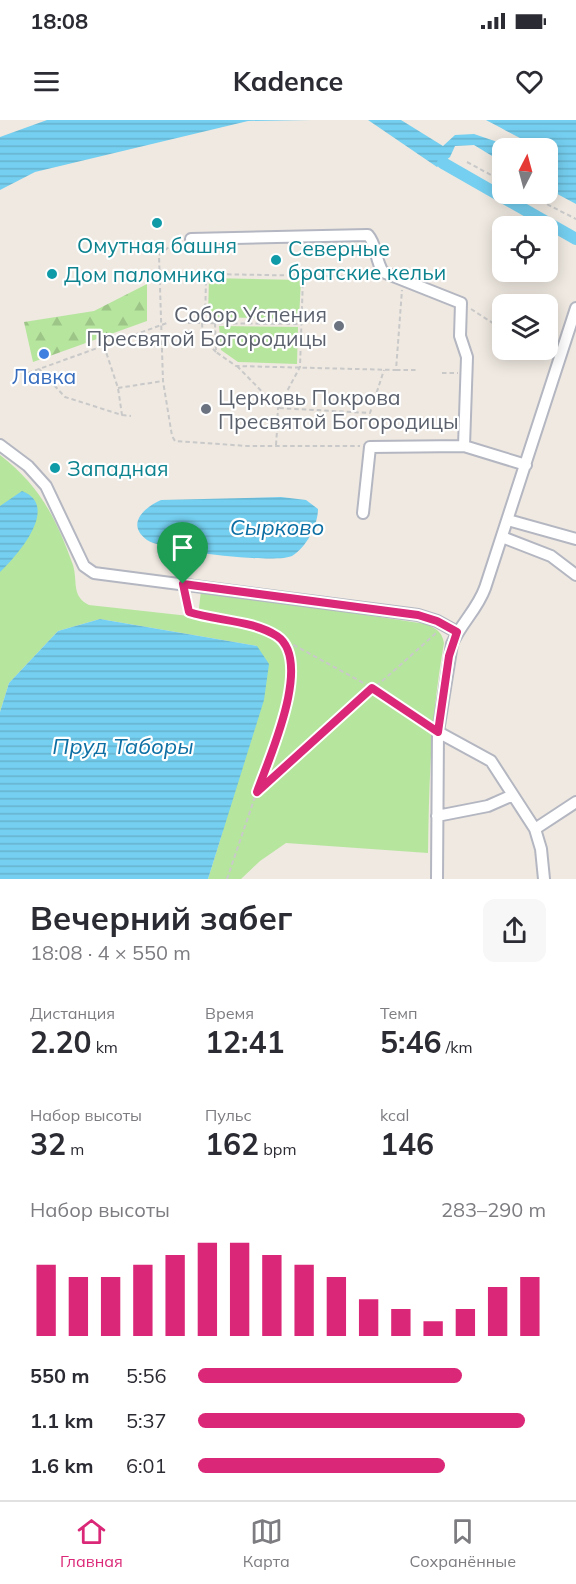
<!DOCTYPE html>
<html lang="ru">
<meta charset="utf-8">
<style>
:root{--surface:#fff;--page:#f7f7f7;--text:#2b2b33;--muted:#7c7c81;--line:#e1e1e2;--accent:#db2777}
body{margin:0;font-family:Mulish,sans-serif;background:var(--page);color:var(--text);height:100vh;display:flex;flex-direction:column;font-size:22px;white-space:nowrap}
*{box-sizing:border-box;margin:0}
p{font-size:20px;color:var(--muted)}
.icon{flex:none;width:33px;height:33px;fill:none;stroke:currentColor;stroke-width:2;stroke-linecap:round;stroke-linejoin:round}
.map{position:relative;height:759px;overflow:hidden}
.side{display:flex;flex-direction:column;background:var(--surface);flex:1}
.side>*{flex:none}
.needle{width:39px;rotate:6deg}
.buttons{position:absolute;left:492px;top:18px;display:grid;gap:12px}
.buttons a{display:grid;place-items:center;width:66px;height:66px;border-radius:12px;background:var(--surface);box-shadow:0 3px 15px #0003;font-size:30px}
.pin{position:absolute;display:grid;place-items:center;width:51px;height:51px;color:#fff;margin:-62px -26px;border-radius:50% 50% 50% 0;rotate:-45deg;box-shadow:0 0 6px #0007}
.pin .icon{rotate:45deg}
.round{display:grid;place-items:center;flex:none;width:63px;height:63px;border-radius:12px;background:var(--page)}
.head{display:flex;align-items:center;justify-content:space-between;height:102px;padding:0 30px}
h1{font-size:33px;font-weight:700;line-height:45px}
.figures{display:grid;grid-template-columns:repeat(3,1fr);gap:9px;height:102px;padding:6px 30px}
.figures div{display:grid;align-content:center}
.figures b{font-size:30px;font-weight:700}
.figures small{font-size:16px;font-weight:400}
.figures p{font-size:16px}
.chart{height:168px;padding:12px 30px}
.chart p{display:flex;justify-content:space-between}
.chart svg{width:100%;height:108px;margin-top:6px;stroke:var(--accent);stroke-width:6}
ul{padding:0 30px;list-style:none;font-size:20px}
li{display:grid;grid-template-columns:96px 72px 1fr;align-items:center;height:45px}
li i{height:15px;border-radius:8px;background:var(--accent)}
.status{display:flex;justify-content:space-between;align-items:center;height:42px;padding:0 30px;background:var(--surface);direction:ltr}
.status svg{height:16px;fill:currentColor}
header{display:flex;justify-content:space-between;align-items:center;height:78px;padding:0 30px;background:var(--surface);font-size:27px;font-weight:700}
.tabs{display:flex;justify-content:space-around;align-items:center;height:84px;border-top:2px solid var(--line);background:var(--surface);font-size:16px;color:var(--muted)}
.tabs a{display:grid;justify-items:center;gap:3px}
.tabs .selected{color:var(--accent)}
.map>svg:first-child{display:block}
.green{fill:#b6e59e}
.forest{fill:url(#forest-firs)}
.water{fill:url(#water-rules)}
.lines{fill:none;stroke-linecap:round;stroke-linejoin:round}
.canal{stroke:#75cff0;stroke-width:12}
.minor-casing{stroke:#b4b7c1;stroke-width:14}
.path{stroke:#c9c9c9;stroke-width:2;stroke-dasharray:4.5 3;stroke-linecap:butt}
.minor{stroke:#fff;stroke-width:10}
.route-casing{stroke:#fff;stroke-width:12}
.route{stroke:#db2777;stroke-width:8}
.culture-dot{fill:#0f9aa8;stroke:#fff;stroke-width:2}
.worship-dot{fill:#6b7280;stroke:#fff;stroke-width:2}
.shop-dot{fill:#3f7fe0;stroke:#fff;stroke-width:2}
.labels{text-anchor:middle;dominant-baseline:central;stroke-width:4.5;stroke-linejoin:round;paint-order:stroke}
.culture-label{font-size:21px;fill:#0d838f;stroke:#fff;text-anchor:start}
.worship-label{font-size:21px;fill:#5b616d;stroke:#fff;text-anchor:end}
.shop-label{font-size:21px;fill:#366cbe;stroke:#fff}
.water-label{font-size:22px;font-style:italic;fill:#0d6fa3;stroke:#fff}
</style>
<div class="status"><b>18:08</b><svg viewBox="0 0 49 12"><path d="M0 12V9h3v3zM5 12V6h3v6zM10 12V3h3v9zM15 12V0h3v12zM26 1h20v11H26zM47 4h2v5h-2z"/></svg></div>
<header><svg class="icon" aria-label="menu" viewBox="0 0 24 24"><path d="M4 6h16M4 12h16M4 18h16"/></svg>Kadence<svg class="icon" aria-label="heart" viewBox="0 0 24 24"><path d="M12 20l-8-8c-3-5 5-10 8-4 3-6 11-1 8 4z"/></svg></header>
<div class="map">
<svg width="576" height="759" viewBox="0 0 576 759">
<defs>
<pattern id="forest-firs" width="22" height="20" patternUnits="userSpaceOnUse" patternTransform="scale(1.5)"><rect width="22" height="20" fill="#b6e59e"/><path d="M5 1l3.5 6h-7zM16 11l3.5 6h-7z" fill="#9dc588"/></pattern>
<pattern id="water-rules" width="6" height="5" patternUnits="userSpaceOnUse" patternTransform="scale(1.5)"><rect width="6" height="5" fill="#75cff0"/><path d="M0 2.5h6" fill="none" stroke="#66b2ce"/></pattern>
</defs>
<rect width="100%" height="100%" fill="#efe9e1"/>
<!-- green -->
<path class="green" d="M209,158L301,160L299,199L208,197Z
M219,206L298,207L297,244L238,242L221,230Z
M0,335C40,366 56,398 73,445C78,462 71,476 89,485L198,497L201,470L426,504C437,509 442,512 444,523C431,596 429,660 428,733L286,723L260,741L241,759H208L222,714L257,526L100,499L58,511L9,563L0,592Z"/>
<!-- forest -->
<path class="forest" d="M147,164V201L33,242L24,202L94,191Z"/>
<!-- water -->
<path class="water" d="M47,0H311L248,1L35,52L0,70V17Z
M368,0H401L443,26L455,15L474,14L515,28H502V42L474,25L455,26L450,37L437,47Z
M486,0H576V84L548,69V28C535,28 500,7 486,0Z
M22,371C61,386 17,436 0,452V386Z
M281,377L306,380L318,389C318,405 306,428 292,436C275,444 163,431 147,420C125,404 145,387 161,380Z
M100,499L257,526L269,544L264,580L208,759H0V592L9,563L58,511Z"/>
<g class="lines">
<!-- canal -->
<path class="canal" d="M443,43L576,119"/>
<defs>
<path id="minor" d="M191,119L368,115C377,125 375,140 383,152L461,183L460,216L467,237L464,326
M0,325L28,346L46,366L84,446L94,453L418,495L437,501L457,512
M363,393L370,327L464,326L526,345
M508,400L576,419
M502,417L551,436L576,455
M437,696L488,686L513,675
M535,709L576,682
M437,759L438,612
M544,759L541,729L535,709L491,641L438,612L452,524C461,503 477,490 485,468L576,188"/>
</defs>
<!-- minor casing -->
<use href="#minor" class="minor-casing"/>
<!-- path -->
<path class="path" d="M467,42L502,61
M527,74L576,99
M180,118L159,135L163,261L172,316L175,321L247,326H360
M471,189L502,209
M188,203L301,204
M202,203L203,219L216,232
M205,203L206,158L211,154L373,157
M215,203L216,232L236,246L396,250L402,170
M542,230L551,232
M237,246L278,288L370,293L384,250
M39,249L65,277L122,295L118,268L104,226
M396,250H417
M28,253L167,203
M442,253H458
M118,268L163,261
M122,295L131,296
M277,305L278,288L300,247L303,157
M276,325L277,311
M185,475L189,492L259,508L279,517L382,573L429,605
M259,671L436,513
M227,759L292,568L288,532L279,517"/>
<!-- minor -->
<use href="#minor" class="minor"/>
</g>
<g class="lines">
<defs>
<path id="route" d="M183,464L418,495L437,501L457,512L449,536L438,612L372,568L257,672C268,640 314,541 277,516C252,500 217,501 189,492Z"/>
</defs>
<!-- route casing -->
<use href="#route" class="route-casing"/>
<!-- route -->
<use href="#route" class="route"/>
</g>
<!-- markers -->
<g class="culture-dot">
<circle cx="157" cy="103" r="6"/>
<circle cx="276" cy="140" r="6"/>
<circle cx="52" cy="154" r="6"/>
<circle cx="55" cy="348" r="6"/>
</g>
<g class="worship-dot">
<circle cx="339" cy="206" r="6"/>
<circle cx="206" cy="289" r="6"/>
</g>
<circle class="shop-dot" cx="44" cy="234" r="6"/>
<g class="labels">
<!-- culture labels -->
<g class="culture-label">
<text x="157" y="125" text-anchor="middle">Омутная башня</text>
<text x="288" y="128">Северные<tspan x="288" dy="24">братские кельи</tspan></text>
<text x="64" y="154">Дом паломника</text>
<text x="67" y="348">Западная</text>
</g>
<!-- worship labels -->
<g class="worship-label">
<text x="327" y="194">Собор Успения<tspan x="327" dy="24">Пресвятой Богородицы</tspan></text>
<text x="218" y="277" text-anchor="start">Церковь Покрова<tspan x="218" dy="24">Пресвятой Богородицы</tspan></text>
</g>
<!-- shop labels -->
<g class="shop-label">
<text x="44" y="256">Лавка</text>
</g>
<!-- water labels -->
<g class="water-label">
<text x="277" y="407">Сырково</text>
<text x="123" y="626">Пруд Таборы</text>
</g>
</g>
</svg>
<div class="buttons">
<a><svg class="needle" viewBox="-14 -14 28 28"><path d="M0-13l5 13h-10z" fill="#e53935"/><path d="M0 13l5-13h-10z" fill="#7c7c81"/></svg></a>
<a><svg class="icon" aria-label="locate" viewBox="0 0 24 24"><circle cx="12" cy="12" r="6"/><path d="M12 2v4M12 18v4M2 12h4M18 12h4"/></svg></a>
<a><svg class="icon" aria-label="layers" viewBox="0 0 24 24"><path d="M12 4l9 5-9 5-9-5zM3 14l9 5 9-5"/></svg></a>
</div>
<div class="pin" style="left:183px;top:464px;background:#1e9e55"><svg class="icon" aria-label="arrive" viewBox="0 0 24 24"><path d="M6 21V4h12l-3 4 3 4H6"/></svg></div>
</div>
<section class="side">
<div class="head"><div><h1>Вечерний забег</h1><p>18:08 · 4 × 550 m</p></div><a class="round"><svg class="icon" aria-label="share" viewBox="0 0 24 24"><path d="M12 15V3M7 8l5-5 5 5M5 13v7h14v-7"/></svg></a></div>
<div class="figures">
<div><p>Дистанция</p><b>2.20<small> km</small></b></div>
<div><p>Время</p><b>12:41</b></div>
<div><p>Темп</p><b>5:46<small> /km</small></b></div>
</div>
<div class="figures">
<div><p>Набор высоты</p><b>32<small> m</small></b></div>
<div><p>Пульс</p><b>162<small> bpm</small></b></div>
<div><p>kcal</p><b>146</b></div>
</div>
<div class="chart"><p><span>Набор высоты</span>283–290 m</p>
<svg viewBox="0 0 160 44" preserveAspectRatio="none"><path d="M5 44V15M15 44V20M25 44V20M35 44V15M45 44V11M55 44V6M65 44V6M75 44V11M85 44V15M95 44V20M105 44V29M115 44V33M125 44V38M135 44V33M145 44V24M155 44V20"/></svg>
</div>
<ul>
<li><b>550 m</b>5:56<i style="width:76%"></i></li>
<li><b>1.1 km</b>5:37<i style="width:94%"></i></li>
<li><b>1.6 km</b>6:01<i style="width:71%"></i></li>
</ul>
</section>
<nav class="tabs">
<a class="selected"><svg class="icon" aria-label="home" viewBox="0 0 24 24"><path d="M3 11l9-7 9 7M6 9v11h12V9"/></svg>Главная</a>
<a><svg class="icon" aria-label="map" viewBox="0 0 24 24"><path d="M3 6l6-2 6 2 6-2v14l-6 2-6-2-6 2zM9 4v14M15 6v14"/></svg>Карта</a>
<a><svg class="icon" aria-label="saved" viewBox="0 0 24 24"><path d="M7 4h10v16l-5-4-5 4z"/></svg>Сохранённые</a>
</nav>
